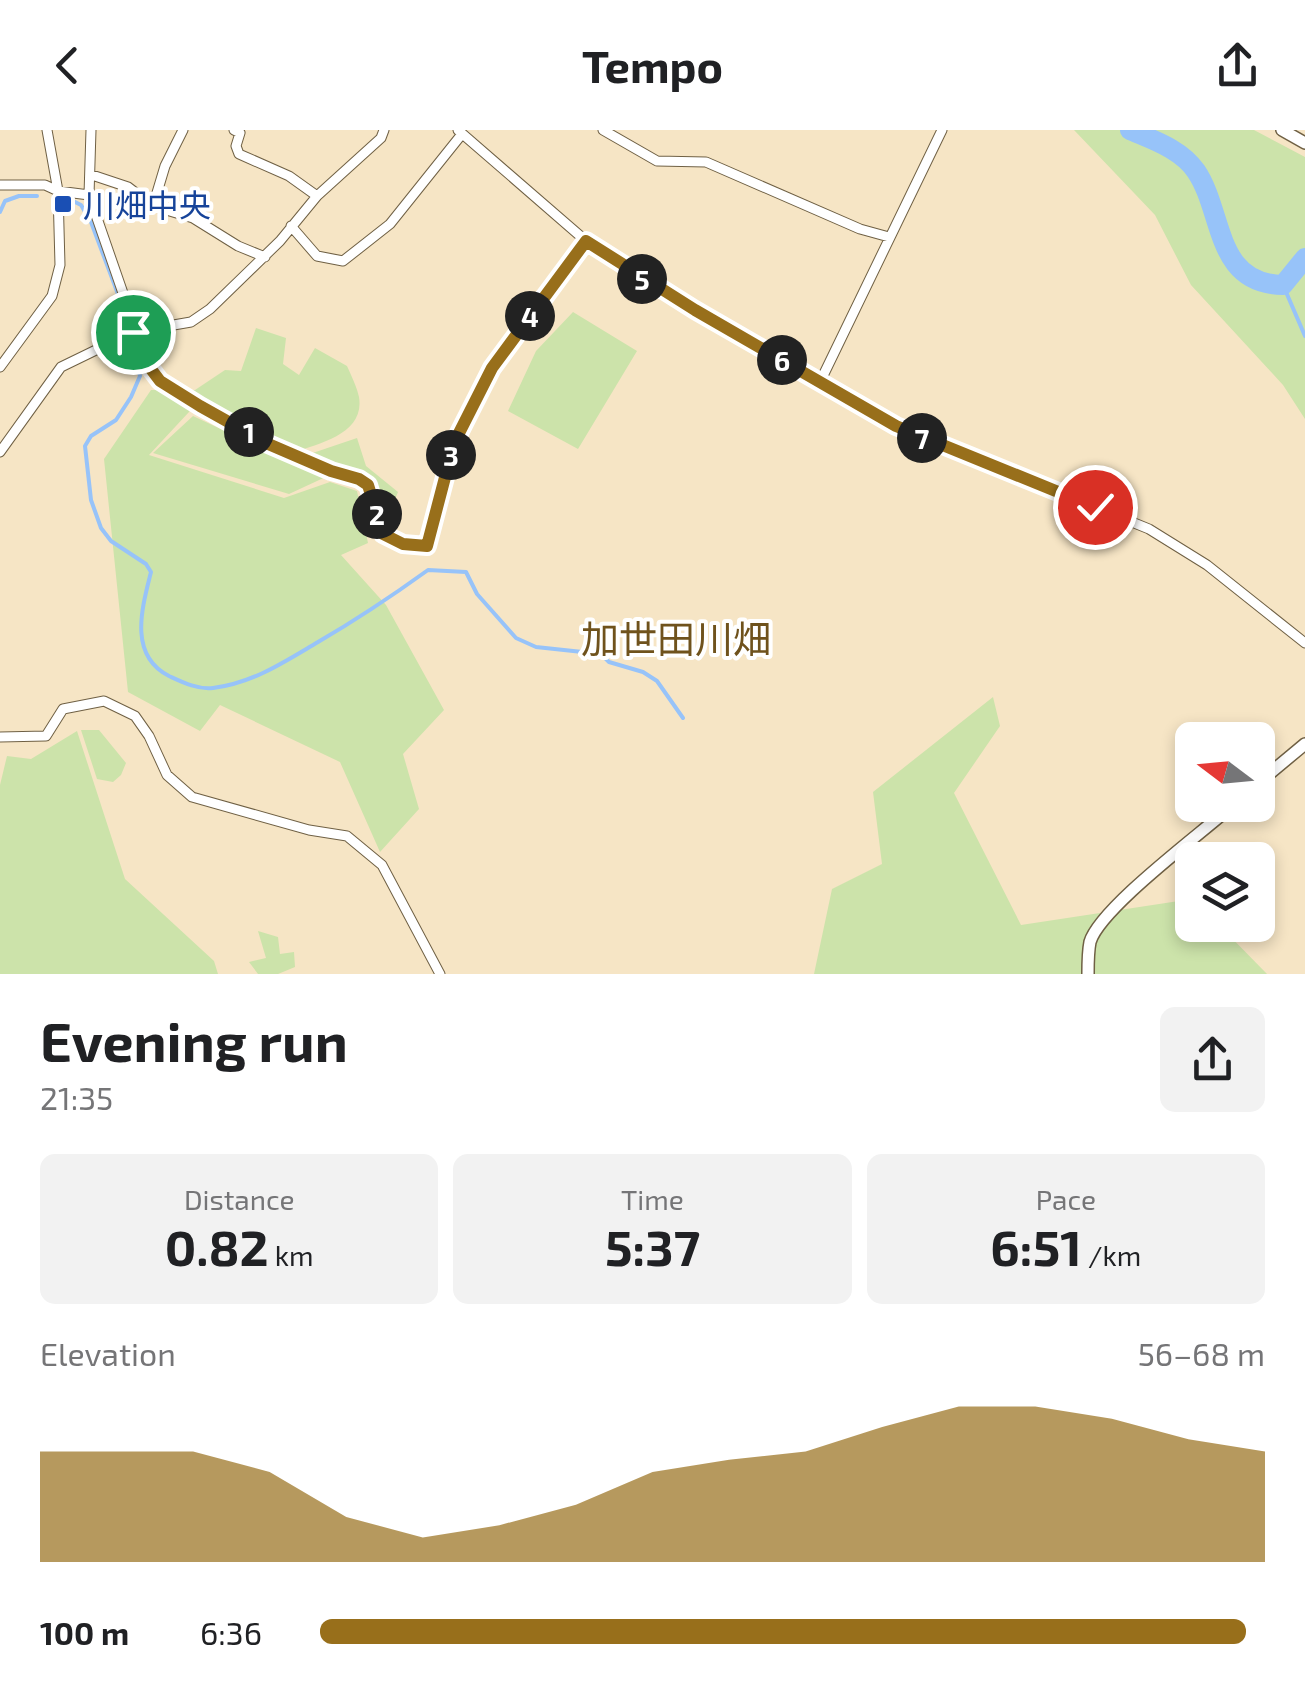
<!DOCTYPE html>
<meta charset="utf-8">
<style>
:root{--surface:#fff;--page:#f2f2f2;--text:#202124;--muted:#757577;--accent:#986f1b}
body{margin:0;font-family:"Exo 2","Noto Sans JP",sans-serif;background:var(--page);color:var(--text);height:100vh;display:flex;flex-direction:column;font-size:38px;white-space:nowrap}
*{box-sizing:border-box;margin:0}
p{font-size:32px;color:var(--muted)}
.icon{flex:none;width:55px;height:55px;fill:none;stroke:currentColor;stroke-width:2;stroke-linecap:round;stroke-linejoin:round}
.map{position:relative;height:844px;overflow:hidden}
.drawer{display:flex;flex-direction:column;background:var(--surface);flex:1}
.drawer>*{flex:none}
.needle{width:65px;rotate:286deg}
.buttons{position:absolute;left:1175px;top:592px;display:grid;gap:20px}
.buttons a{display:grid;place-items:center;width:100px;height:100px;border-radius:15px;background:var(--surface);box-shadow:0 5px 15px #0003;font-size:50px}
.pin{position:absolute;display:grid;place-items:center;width:85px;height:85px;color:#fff;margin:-42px;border:5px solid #fff;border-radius:50%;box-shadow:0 2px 10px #0007}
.km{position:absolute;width:50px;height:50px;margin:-25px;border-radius:50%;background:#222;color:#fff;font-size:28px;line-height:50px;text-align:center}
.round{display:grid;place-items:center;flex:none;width:105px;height:105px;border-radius:15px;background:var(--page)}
.headline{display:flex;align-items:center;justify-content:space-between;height:170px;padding:0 40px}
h1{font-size:55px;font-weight:700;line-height:75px}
.figures{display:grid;grid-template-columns:repeat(3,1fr);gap:15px;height:170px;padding:10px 40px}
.figures div{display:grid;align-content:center;border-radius:15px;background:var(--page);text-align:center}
.figures b{font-size:50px;font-weight:700}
.figures small{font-size:28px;font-weight:400}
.figures p{font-size:28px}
.chart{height:280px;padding:20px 40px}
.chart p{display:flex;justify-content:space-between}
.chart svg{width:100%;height:180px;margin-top:10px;fill:var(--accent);opacity:.7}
ul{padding:0 40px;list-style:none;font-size:32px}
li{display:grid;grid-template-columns:160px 120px 1fr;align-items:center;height:75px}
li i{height:25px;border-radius:12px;background:var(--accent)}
header{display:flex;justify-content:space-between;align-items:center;height:130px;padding:0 40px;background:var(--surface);font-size:45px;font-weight:700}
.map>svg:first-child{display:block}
.green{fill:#cce3aa}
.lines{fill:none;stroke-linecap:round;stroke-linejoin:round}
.stream{stroke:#97c3f9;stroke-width:4}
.river{stroke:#97c3f9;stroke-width:20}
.minor-casing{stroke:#6f6044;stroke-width:11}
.tertiary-casing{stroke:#6f6044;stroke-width:14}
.minor{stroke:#fff;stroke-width:9}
.tertiary{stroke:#fff;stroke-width:11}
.route-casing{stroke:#fff;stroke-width:20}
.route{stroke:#986f1b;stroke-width:12}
.transit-dot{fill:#1a4fb4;stroke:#fff;stroke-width:4}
.labels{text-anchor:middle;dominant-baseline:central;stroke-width:8;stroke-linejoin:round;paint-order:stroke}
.transit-label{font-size:32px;fill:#164399;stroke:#fff;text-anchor:start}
.quarter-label{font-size:38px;fill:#6f521c;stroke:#fff}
</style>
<header><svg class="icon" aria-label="back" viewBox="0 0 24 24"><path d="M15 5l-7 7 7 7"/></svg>Tempo<svg class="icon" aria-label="share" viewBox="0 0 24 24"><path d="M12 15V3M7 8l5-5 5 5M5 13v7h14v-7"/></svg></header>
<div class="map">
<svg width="1305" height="844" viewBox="0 0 1305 844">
<rect width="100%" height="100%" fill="#f6e5c5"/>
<!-- green -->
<path class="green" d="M1074,0H1254L1305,27V289L1283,255L1191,155L1155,85Z
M573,182L637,221L578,319L508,281L536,221Z
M256,198L286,208L283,234L299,245L315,218L347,236C351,245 357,257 359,267C365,303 321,313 295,322L202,268L149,325L284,368L330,352L357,361L368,413L341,425L386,475L444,580L403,624L419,679L380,722L340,632L220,575L200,601L128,562L104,329L151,260H195L225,240L241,241Z
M193,286L289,331L357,308L366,336L398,362L386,391L370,347L345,338L289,364L153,323Z
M993,567L1000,596L954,663L1021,795L1192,769V795H1219L1267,844H814L832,759L882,734L873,662Z
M81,600H99L126,633L121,645L113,652L97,649Z
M77,601L125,749L214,831L218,844H0V655L7,626L31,629Z
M258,801L278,807L280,824L294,822L295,837L278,844H258L249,832L266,828Z"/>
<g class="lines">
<!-- stream -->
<path class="stream" d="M71,70L81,75L91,92L124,180L127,218L136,231L140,246L131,267L116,290L91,306L85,316L91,370L101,398L111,411L146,434L151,442C142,478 128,525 169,546C182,552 198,560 213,558C253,553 284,532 318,512C356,490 392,466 428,440L466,442L477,464L516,508L536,517L601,524L609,532L643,542L657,551L683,588
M0,82L5,71L19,66H37
M1283,155L1305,206"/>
<!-- river -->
<path class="river" d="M1130,0C1153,10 1181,19 1196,41C1224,82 1214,154 1283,155L1305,128"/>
<defs>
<path id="minor" d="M91,0L89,65L133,192C133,222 140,230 160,251L266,313L331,341L359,349L367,355L383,403L403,414L427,416L454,313L492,238L586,111
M234,0L240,3L236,16L239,24L289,46L317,66
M458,0L586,111L644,150L896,296L1149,399L1207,435L1305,513
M603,0L657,31L706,32L860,99L889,107
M92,45L128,57L153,76L193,88L238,116L265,127
M0,55H45L58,61L89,65
M153,76L165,36L183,0
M291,96L317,126L343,131L390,94L462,4
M0,237L52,166L60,135L58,61L47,0
M820,252L942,0
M0,322L61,237L133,202L191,192L210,179L280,111L317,66L381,8L384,0
M0,607L46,606L63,579L104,571L135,586L149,606L167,645L192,667L309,700L347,706L382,735L440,844"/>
<path id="tertiary" d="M1282,0L1305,13
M1258,653L1305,614
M1088,844C1088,834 1088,822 1090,812C1100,778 1202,703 1233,675"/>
</defs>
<!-- minor casing -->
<use href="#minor" class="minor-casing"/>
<!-- tertiary casing -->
<use href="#tertiary" class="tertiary-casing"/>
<!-- minor -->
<use href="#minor" class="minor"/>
<!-- tertiary -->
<use href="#tertiary" class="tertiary"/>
</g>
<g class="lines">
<defs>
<path id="route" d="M133,202L132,214L160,251L200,276L266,313L331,341L359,349L368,355L383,404L403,414L427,416L454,313L492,238L586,111L695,180L896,296L1095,377"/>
</defs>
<!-- route casing -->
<use href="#route" class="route-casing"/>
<!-- route -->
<use href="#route" class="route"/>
</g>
<!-- markers -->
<rect class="transit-dot" x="53" y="64" width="20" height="20" rx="5"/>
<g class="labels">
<!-- transit labels -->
<g class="transit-label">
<text x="83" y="74">川畑中央</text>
</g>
<!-- quarter labels -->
<g class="quarter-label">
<text x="676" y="508">加世田川畑</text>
</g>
</g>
</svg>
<div class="buttons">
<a><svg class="needle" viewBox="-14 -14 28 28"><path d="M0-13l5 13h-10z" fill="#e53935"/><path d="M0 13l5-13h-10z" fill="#757577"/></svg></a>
<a><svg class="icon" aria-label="layers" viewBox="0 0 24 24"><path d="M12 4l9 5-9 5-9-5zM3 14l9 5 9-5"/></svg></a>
</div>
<div class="pin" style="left:133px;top:202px;background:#1e9e55"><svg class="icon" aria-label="arrive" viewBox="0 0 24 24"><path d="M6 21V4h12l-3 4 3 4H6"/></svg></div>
<div class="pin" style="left:1095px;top:377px;background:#d93025"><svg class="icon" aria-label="check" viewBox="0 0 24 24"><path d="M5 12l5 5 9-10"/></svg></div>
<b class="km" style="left:249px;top:302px">1</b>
<b class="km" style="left:377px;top:384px">2</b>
<b class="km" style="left:451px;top:325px">3</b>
<b class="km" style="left:530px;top:186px">4</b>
<b class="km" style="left:642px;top:149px">5</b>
<b class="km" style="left:782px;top:230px">6</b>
<b class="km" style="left:922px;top:308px">7</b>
</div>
<section class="drawer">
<div class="headline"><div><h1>Evening run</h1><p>21:35</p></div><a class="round"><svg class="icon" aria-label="share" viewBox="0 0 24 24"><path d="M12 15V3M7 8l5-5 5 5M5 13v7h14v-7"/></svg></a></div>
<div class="figures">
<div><p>Distance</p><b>0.82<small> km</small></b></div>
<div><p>Time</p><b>5:37</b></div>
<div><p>Pace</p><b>6:51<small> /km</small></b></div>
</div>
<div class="chart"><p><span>Elevation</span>56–68 m</p>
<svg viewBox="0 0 160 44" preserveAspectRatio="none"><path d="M0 44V17L10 17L20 17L30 22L40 33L50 38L60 35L70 30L80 22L90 19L100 17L110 11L120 6L130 6L140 9L150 14L160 17V44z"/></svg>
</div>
<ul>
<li><b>100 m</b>6:36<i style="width:98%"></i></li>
</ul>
</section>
